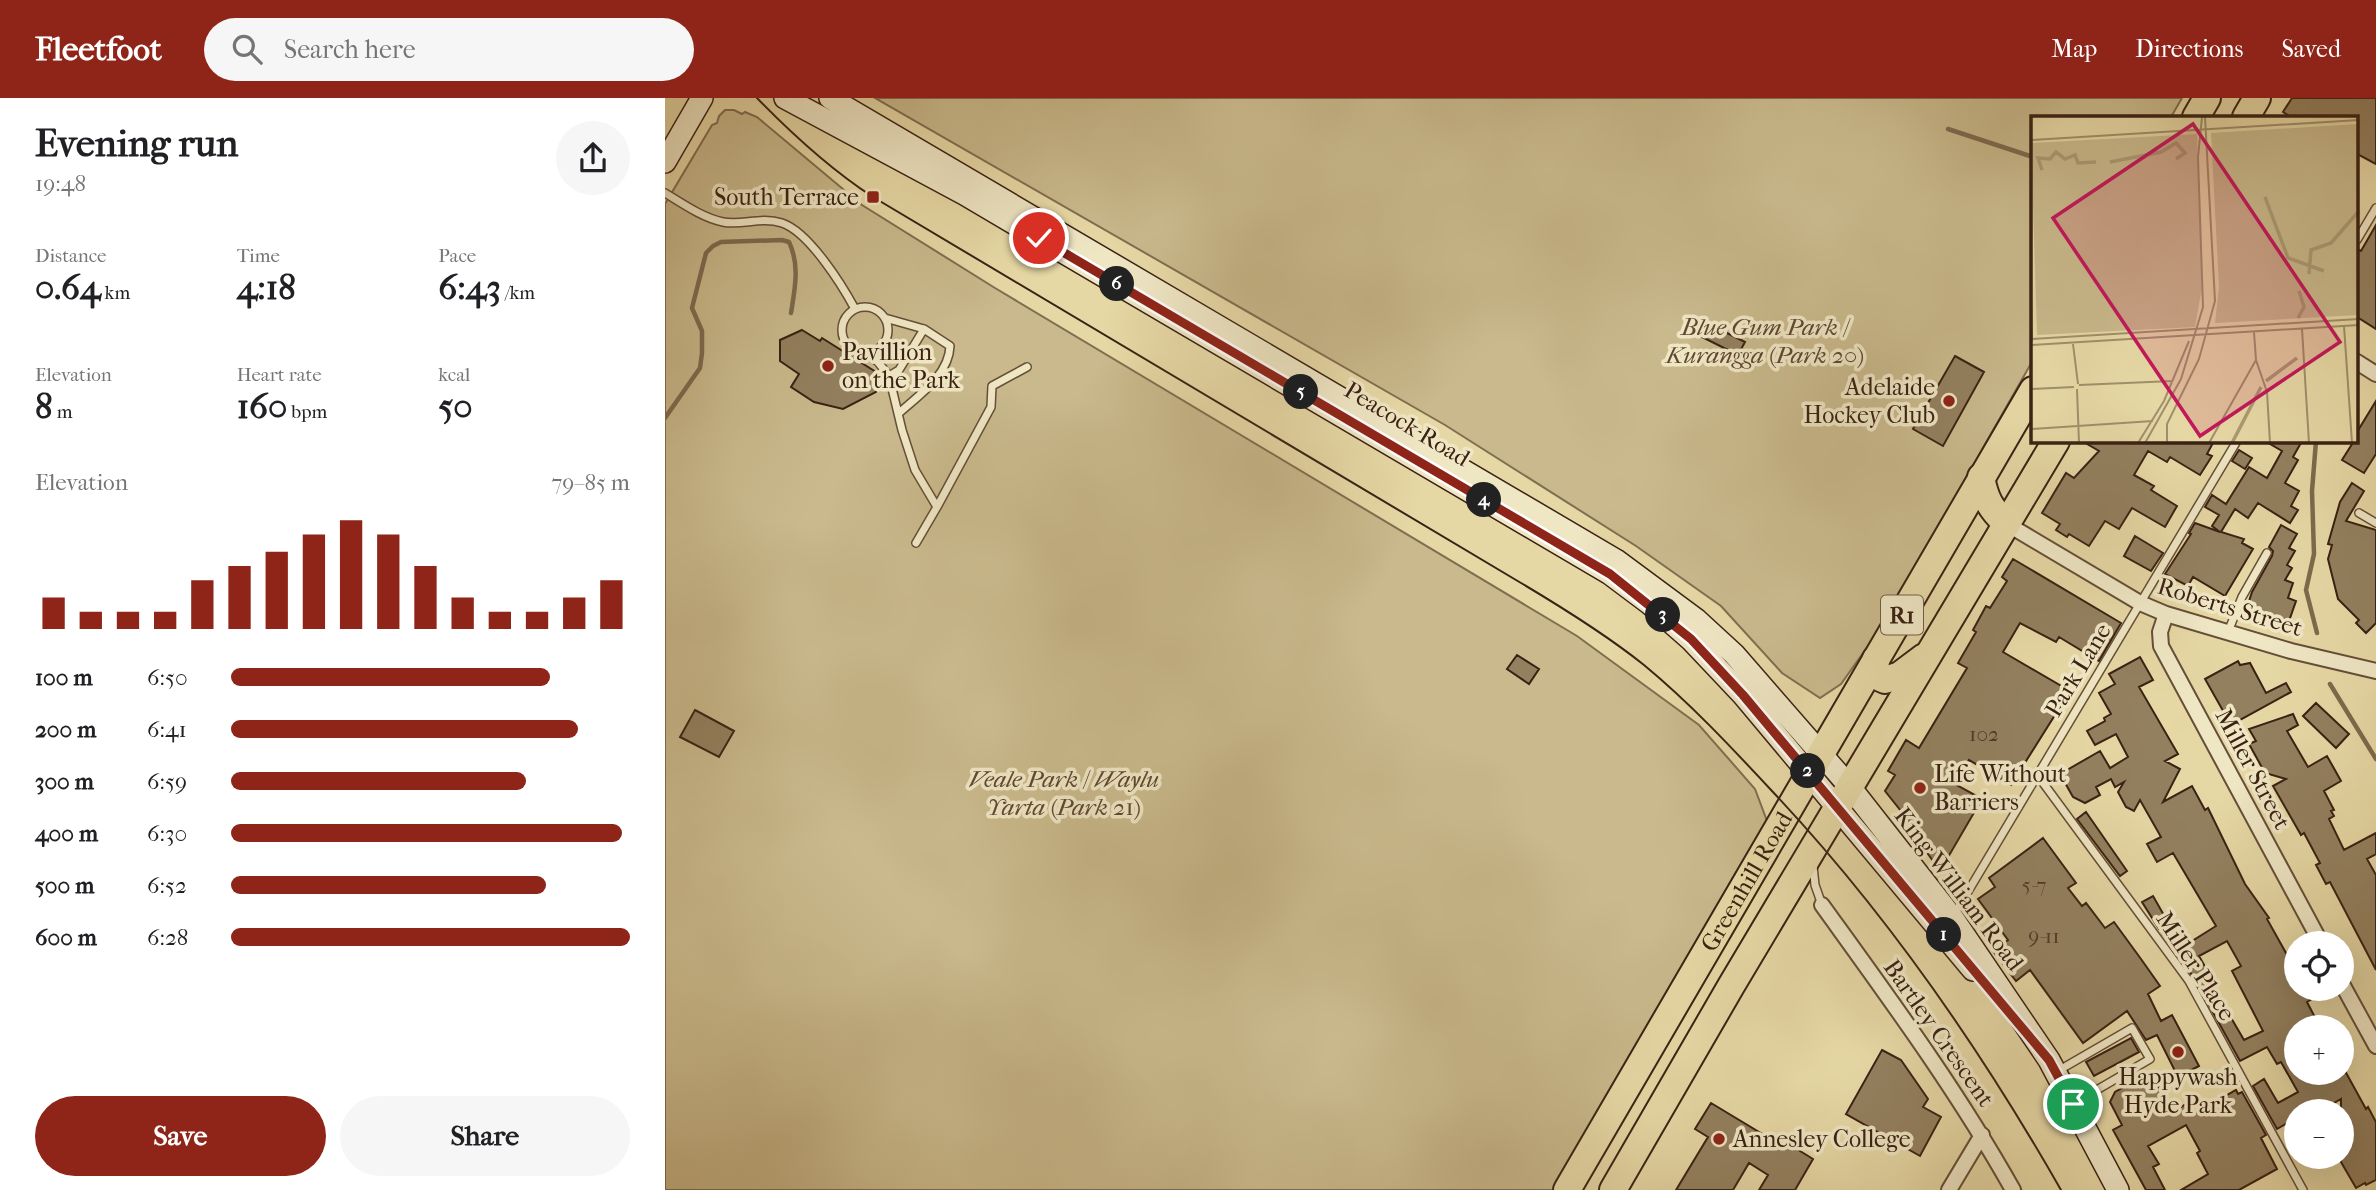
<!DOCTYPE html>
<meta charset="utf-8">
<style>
:root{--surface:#fff;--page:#f6f6f6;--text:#202124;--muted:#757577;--accent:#8f2418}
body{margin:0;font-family:"IM FELL French Canon",serif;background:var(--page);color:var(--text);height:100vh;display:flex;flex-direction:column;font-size:26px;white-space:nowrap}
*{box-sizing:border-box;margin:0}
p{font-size:23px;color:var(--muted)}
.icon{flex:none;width:38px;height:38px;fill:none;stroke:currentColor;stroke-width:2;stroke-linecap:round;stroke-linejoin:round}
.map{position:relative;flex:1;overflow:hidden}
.side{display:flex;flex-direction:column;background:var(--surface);width:665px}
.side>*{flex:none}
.controls{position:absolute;left:1619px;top:833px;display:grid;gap:14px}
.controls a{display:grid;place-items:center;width:70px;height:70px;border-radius:50%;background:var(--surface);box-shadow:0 7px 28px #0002;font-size:35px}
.pin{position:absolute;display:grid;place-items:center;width:60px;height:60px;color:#fff;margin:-30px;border:4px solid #fff;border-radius:50%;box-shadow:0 2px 7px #0007}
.km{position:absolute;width:35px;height:35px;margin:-18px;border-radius:50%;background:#222;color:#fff;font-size:19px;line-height:35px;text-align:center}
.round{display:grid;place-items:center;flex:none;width:74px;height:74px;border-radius:37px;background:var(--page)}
.overview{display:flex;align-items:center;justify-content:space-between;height:119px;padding:0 35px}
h1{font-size:38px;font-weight:700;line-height:52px}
.metrics{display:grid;grid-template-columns:repeat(3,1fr);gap:10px;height:119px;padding:7px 35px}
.metrics div{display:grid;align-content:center}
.metrics b{font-size:35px;font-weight:700}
.metrics small{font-size:19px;font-weight:400}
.metrics p{font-size:19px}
.chart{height:196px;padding:14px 35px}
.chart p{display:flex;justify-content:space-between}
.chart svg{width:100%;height:126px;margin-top:7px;stroke:var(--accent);stroke-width:6}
.button{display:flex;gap:14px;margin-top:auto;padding:14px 35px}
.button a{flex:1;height:80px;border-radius:42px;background:var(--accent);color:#fff;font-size:28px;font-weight:700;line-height:80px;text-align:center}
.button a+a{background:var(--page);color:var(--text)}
ul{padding:0 35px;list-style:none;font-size:23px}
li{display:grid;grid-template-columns:112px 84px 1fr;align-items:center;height:52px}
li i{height:18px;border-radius:9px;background:var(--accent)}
header{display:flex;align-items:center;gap:42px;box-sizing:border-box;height:98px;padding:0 35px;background:var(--accent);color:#fff}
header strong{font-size:33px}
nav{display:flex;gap:38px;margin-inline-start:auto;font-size:24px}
.search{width:490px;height:63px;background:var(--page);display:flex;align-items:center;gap:18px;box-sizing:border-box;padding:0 24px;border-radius:38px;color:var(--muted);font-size:26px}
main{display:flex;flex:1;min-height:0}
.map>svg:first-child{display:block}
.green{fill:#c9b98c;stroke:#826d50;stroke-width:2}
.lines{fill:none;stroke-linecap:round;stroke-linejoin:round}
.stream{stroke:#7e6a4e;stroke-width:4.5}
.building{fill:#93805f;stroke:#3a2114;stroke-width:2;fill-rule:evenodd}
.lane-casing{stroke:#654f38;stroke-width:10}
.street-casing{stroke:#654f38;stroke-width:18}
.secondary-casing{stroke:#3a2114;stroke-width:24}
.highway-casing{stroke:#3a2114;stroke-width:30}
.lane{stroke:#efe6c4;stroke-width:7}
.street{stroke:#efe6c4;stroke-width:14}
.secondary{stroke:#efe6c4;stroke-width:21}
.highway{stroke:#e6d8a5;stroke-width:26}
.tram{stroke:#3a2114;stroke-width:2}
.route-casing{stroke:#fff;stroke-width:14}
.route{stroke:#8f2418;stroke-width:9}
.poi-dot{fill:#8f2418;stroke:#efe6c4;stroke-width:2.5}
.labels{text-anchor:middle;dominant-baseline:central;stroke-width:7;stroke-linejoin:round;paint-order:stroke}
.number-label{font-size:21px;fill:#503927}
.shield{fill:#efe6c4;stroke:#705c49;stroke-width:2}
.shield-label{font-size:23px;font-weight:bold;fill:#3a2114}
.poi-label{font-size:24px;fill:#3a2114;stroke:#efe6c4;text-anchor:start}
.park-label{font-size:24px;font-style:italic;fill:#5e4732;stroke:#efe6c4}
.street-label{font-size:24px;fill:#3a2114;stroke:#efe6c4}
.inset-river{fill:none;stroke:#ac9a74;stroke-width:3.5}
.inset-road{fill:none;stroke:#a18f6b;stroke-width:2}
.view{fill:#c2185b;fill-opacity:0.15;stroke:#c2185b;stroke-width:3.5}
.inset-edge{fill:none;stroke:#3a2114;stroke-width:3.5}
</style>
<header>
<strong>Fleetfoot</strong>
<div class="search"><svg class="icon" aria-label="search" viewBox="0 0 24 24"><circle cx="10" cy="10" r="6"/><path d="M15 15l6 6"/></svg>Search here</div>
<nav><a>Map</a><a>Directions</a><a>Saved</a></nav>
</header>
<main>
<section class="side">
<div class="overview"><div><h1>Evening run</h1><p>19:48</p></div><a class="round"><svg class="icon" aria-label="share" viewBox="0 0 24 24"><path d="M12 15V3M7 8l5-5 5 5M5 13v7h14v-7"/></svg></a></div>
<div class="metrics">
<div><p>Distance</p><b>0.64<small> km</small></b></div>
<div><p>Time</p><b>4:18</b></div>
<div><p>Pace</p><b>6:43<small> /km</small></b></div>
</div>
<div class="metrics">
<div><p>Elevation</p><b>8<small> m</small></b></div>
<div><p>Heart rate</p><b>160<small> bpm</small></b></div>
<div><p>kcal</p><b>50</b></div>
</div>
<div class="chart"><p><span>Elevation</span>79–85 m</p>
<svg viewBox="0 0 160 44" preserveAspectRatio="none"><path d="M5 44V33M15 44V38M25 44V38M35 44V38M45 44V27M55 44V22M65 44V17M75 44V11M85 44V6M95 44V11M105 44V22M115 44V33M125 44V38M135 44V38M145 44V33M155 44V27"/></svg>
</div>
<ul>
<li><b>100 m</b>6:50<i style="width:80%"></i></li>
<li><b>200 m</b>6:41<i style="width:87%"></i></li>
<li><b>300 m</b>6:59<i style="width:74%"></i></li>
<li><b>400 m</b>6:30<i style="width:98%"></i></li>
<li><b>500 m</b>6:52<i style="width:79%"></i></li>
<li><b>600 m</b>6:28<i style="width:100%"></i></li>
</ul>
<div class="button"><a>Save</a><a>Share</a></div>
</section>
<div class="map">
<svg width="1711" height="1092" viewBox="0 0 1711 1092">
<rect width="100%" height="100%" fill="#e6d8a5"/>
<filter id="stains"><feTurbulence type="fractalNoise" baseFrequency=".00286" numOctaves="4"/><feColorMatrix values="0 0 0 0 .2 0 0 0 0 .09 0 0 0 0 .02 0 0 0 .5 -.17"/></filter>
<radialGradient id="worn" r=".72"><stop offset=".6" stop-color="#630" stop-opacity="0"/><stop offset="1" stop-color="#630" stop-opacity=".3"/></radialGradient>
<!-- green -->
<path class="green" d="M210,0H1517L1506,19H1368V262L1215,531L1176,586L1155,600L1117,575L1056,508L971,448L780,327Z
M60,12H69L77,16L80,14L92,19L197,107L330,190L912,538L1034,627L1090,691L1102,723L890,1092H0V106L47,27L52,25L54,18Z"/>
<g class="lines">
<!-- stream -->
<path class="stream" d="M1283,31L1368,59
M0,320L35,270L37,255V233L27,210L41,155L48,148L56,144L117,142L124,144C135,167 130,190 126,215
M1651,343L1647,393L1649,456L1641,492L1652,535
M1665,586L1711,661"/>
</g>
<!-- building -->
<path class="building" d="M1627,0H1711V66L1692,56V19H1626L1618,14Z
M1711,127V231L1692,219V151L1696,153Z
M1044,226L1080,244L1073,257L1037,239Z
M137,232L155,243L157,240L211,274V294L178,311L149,304L126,289L134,276L115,263V242Z
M1290,258L1319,274L1278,348L1248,331Z
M1711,303V356L1699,375L1677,362L1689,343H1692V334Z
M1417,343H1549L1542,356L1547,358L1535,377L1505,359L1502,364L1483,353L1469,377L1489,388L1486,392L1512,408L1500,429L1467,410L1454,431L1440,423L1424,448L1404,436L1402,439L1391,432L1395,426L1377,415L1401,375L1409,380L1434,353Z
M1600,343H1637L1628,359L1633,362L1620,385L1634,393L1626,408L1633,412L1625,425L1593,405L1583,420L1570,411L1556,434L1579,441L1577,445L1588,451L1560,498L1528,479L1523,488L1500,476L1526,436L1524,435L1530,425L1555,434L1547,428L1554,417L1540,409L1547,397L1561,406L1584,369L1602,380L1617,353Z
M1574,352L1587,360L1580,371L1567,363Z
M1687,385L1699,393L1681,423L1711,432V525L1701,535L1691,525L1694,522L1673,501L1663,461L1667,447L1663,446L1675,404Z
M1616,427L1632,436L1624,450L1630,453L1622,467L1627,470L1620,482L1628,485L1623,500L1631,503L1624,523L1585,510L1586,507L1583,506L1587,494L1607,458L1608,453L1604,449Z
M1470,438L1498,455L1486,473L1459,458Z
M1348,461L1456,525L1434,563L1394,539L1391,544L1355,525L1338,554L1405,593L1346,687L1304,662L1290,686L1317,701L1275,773L1256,746L1259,742L1220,693L1230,677L1223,673L1241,642L1254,650L1302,570L1293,565L1311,534L1308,532L1321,508L1325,510L1342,483L1337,479Z
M852,557L874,571L864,586L842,571Z
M1475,559L1488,582L1474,589L1513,656L1500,663L1515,671L1498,704L1527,688L1540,712L1543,710L1580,786L1604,820L1602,821L1631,873V891H1641L1647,901L1642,904L1655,929H1631V975H1676L1679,971L1701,1011L1703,1009L1711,1024V1082L1701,1087L1700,1085L1691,1090L1676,1064V1001L1655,1013H1631V1020L1612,1031L1588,988L1599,981L1613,1005L1633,994L1616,964L1612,966L1602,949L1575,963L1529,880L1497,835L1509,828L1519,848L1551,828L1508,755L1492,764L1482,746L1496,739L1475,702L1469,713L1461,709L1453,694L1459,684L1450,689L1446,681L1431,689L1435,697L1420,705L1408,699L1395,676L1435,653L1445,670L1463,659L1451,636L1430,647L1422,633L1440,623L1439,620L1446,616L1434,595L1450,586L1444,576ZM1562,843L1576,868L1567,873L1598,933L1579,942L1544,882L1547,881L1534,858Z
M1573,563L1575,567L1585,565L1601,595L1621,585L1626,594L1566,627L1540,581Z
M1651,605L1684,636L1671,650L1638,618Z
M30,612L69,633L54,659L15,639Z
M1628,616L1633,627L1622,633L1643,669L1662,658L1676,683L1659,693L1669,712L1666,713L1669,718L1664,721L1679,752L1711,735V756L1702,761L1711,777V872L1665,784L1661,786L1651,767L1655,765L1639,735L1636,737L1608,688L1621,681L1600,675L1584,646L1591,643L1584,631Z
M1421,714L1462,773L1455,778L1412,721Z
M1378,740L1411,785L1403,790L1417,808L1421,805L1440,830L1449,824L1476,861L1495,888L1483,896L1496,923L1507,917L1534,968L1513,979L1492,937L1481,942L1462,913L1418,945L1365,872L1351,883L1328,853L1343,842L1313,801L1330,789L1324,780Z
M1488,798L1504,826L1494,831L1477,804Z
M1466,940L1474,954L1429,978L1421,964Z
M1217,952L1236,962L1263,1001L1258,1009L1276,1019L1255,1058L1181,1016Z
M1486,974L1503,1007L1512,1002L1516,1009L1521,1006L1527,1017L1571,992L1573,996L1577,994L1601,1037L1596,1040L1612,1071L1574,1092H1516L1543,1076L1532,1055L1535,1053L1521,1027L1483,1048L1494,1066L1488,1069L1500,1092H1481L1448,1032L1457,1027L1445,1004L1450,994Z
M1046,1005L1119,1049L1122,1045L1148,1061L1130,1092H1094L1103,1077L1084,1065L1068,1092H1011L1043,1039L1030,1031Z"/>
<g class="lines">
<defs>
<path id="lane" d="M0,95C18,106 38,120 58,124C77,128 96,118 117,125C144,134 177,187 190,211
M1692,142L1711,110
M177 232a23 23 0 1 1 46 0a23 23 0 1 1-46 0Z
M220,220L259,231L285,248C284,277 254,297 234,315
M200,255L213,264L224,278L234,272L259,231
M224,278L237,332L250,372L272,409L251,445
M272,409L326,309L327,288L362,269
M1694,415L1711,425
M1563,534L1577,499L1602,455
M1373,678L1524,883L1638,1092
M1148,768L1150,787L1157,807
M1289,817L1572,343
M1391,974L1467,930L1485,961L1411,1004"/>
<path id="street" d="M1692,264L1711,276
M1342,426L1475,505L1501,516L1626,553L1711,573
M1501,516L1495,534L1496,548L1656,845
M1157,807C1224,900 1292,992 1348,1092
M1676,884L1711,948
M1284,1092L1317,1037"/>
<path id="secondary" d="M120,0L299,96L945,476L985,506L1026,542L1078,597L1308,872
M165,0L951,462L1032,522L1069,556L1185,689L1287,819L1384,962L1453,1092
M0,64L37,0"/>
<g id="highway">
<path d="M1531,19L1542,0"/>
<path d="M1581,19L1592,0"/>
<path d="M1316,379C1320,400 1325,411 1342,426"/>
<path d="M1211,561C1210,572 1209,578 1220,582L1235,577L1259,559"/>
<path id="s1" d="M902,1092L1368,292"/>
<path d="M948,1092L1066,888L1391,343"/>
</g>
</defs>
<!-- lane casing -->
<use href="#lane" class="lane-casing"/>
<!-- street casing -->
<use href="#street" class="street-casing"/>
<!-- secondary casing -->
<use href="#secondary" class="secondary-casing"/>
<!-- highway casing -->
<use href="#highway" class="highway-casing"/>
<!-- lane -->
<use href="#lane" class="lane"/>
<!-- street -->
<use href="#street" class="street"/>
<!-- secondary -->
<use href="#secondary" class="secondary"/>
<!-- highway -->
<use href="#highway" class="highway"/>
<!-- tram -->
<path class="tram" d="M92,0C128,37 165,71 208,99L851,482C895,508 939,535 979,567C1025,605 1067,650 1107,693C1220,813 1315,950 1396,1092"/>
</g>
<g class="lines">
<defs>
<path id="route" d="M374,140L945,476L1026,541L1078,597L1384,962L1408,1006"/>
</defs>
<!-- route casing -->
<use href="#route" class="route-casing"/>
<!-- route -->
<use href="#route" class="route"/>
</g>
<!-- markers -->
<g class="poi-dot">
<rect x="201" y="92" width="14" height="14" rx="3.5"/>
<circle cx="163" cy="268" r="7"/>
<circle cx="1284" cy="303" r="7"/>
<circle cx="1255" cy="690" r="7"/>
<circle cx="1513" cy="954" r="7"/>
<circle cx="1054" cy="1041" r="7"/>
</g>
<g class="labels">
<!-- number labels -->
<g class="number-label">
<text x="1319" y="636">102</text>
<text x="1369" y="787">5-7</text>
<text x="1379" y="838">9-11</text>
</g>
<!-- shield labels -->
<rect class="shield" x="1216" y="497.5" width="42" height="39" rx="5"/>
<g class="shield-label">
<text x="1237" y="517">R1</text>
</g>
<!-- poi labels -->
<g class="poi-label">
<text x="194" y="99" text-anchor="end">South Terrace</text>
<text x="177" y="254">Pavillion<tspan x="177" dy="28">on the Park</tspan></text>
<text x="1270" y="289" text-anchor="end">Adelaide<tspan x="1270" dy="28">Hockey Club</tspan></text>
<text x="1269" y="676">Life Without<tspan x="1269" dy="28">Barriers</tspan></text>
<text x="1513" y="979" text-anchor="middle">Happywash<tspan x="1513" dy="28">Hyde Park</tspan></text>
<text x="1068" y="1041">Annesley College</text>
</g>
<!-- park labels -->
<g class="park-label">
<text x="1100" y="229">Blue Gum Park /<tspan x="1100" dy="28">Kurangga (Park 20)</tspan></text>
<text x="399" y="681">Veale Park / Waylu<tspan x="399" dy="28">Yarta (Park 21)</tspan></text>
</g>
<!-- street labels -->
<g class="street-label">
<text transform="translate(742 326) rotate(31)">Peacock Road</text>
<text transform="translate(1565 509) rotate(17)">Roberts Street</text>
<text transform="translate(1413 572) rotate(-59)">Park Lane</text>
<text transform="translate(1588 671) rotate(62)">Miller Street</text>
<text stroke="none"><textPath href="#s1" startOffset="357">Greenhill Road</textPath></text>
<text transform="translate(1294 791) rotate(53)">King William Road</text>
<text transform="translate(1531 868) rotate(57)">Miller Place</text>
<text transform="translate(1274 935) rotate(55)">Bartley Crescent</text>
</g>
</g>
<!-- overview -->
<g transform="translate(1366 18)">
<rect width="327" height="327" fill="#e6d8a5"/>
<path d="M327,8V199L184,207L188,171L180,17ZM166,18L171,171L164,211L6,219L0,27Z" fill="#c9b98c"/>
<path class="inset-river" d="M79,46L130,36L145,27L154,37L145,43M11,54L7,42L19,43L25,36L34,43L44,39L47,47L65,46M234,81L257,142L293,155M278,158L280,134L300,127L328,95M267,202L273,191L268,175M235,265L266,242M201,327L230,271"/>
<path class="inset-road" d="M0,24L328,4M0,181L1,225M313,210L321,327M271,213L278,327M223,216L225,244L236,276L239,327M0,223L328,203M42,228L47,268M0,229L328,209M48,269L142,265M0,273L43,271M46,273L48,327M0,313L122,305M107,327L133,285L158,225M114,327L150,263L172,191L167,41L171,1M136,327V308L168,243L184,185L174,1M178,327L225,244"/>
<path class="view" d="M162,8L309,226L169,320L22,102Z"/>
<rect width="327" height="327" class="inset-edge"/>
</g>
<rect width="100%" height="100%" filter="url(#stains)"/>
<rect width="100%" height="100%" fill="url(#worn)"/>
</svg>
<div class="controls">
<a><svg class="icon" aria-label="locate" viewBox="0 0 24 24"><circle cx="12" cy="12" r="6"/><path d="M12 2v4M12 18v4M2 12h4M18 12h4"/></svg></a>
<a>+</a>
<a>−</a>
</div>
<div class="pin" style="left:1408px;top:1006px;background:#1e9e55"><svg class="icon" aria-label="arrive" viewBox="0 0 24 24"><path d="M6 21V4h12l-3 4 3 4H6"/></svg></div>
<div class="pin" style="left:374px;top:140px;background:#d93025"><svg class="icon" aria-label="check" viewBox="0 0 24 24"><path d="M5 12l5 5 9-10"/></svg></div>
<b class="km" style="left:1279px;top:837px">1</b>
<b class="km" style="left:1143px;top:673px">2</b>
<b class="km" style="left:998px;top:517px">3</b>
<b class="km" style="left:819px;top:402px">4</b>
<b class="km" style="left:636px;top:294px">5</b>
<b class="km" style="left:452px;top:186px">6</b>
</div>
</main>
